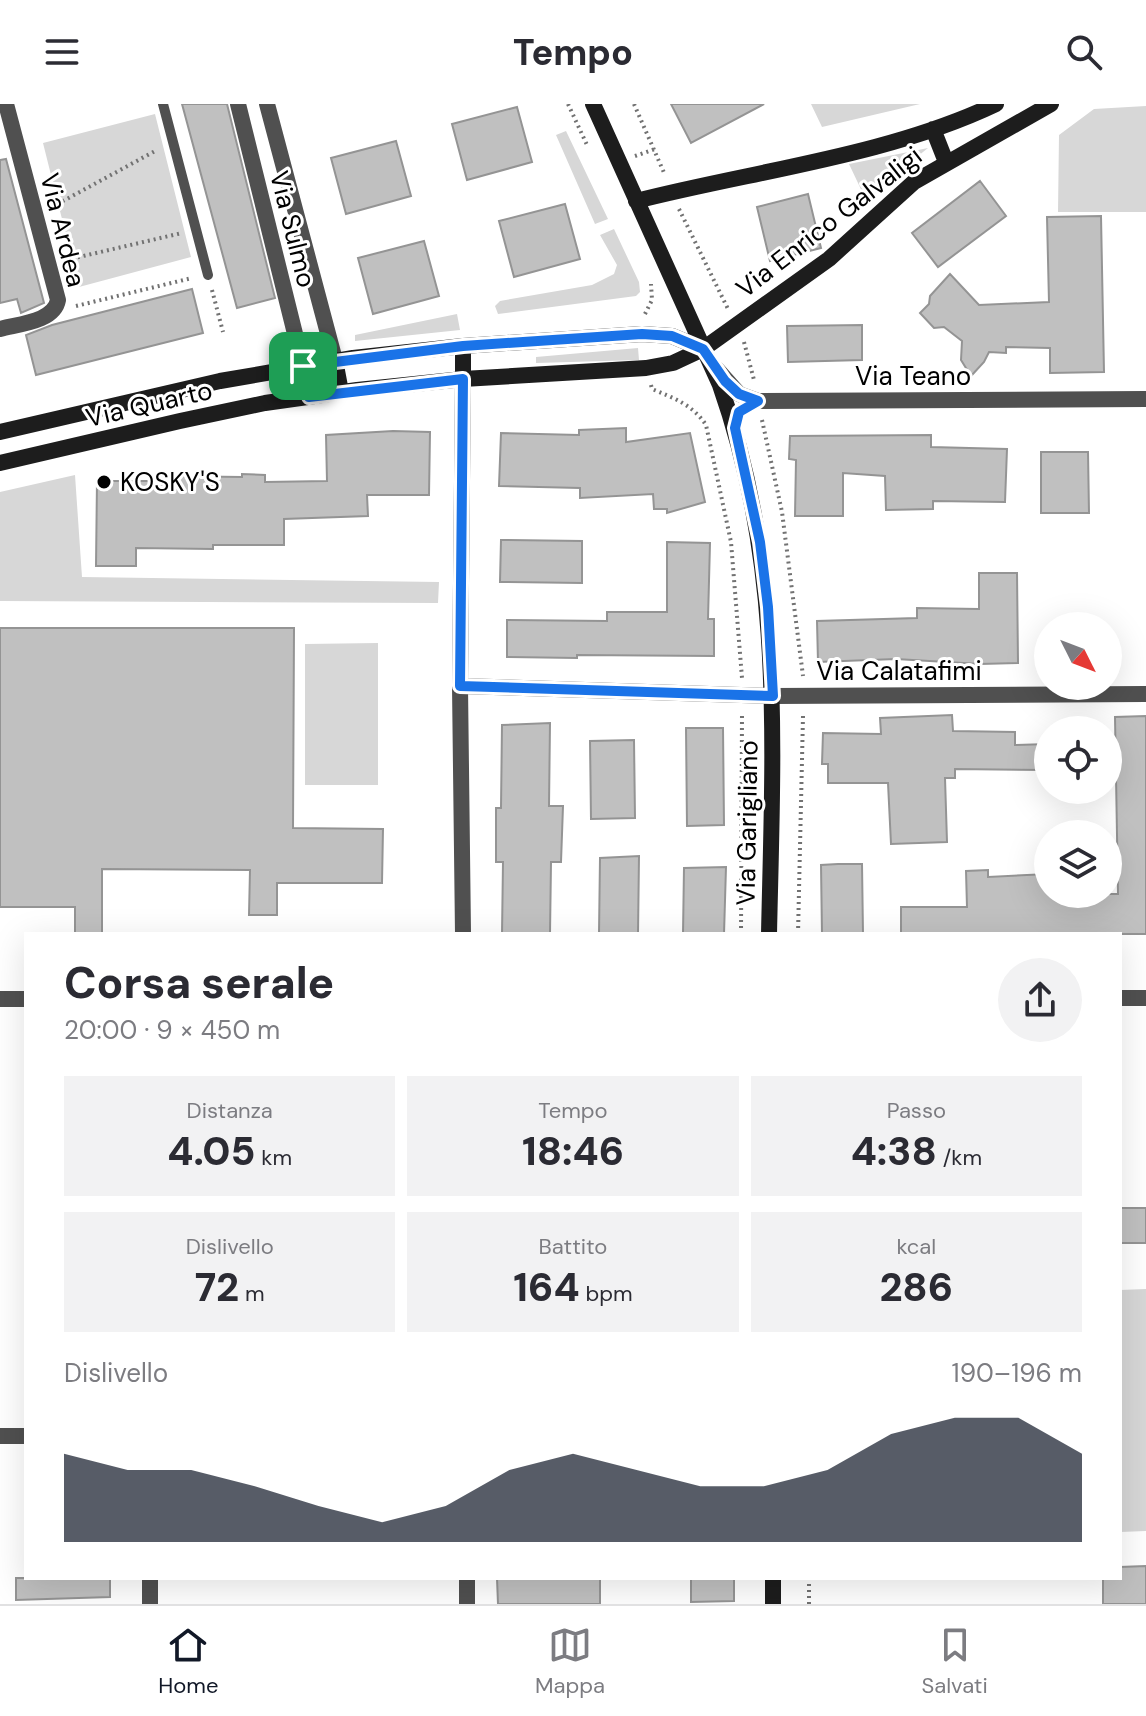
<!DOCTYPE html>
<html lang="it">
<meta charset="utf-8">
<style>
:root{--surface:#fff;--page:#f2f2f3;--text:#2b2b33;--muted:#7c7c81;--line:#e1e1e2;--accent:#111827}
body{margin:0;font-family:"DM Sans",sans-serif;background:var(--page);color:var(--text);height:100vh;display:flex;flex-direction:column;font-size:30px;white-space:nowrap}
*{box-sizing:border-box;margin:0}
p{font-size:26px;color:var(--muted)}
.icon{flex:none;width:44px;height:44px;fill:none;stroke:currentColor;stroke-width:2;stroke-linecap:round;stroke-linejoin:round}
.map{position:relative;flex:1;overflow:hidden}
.panel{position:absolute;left:24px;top:828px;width:1098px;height:648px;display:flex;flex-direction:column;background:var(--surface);border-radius:0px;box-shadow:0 8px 32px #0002}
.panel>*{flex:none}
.needle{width:52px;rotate:132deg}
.tools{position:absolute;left:1034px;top:508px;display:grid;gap:16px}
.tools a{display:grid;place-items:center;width:88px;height:88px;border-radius:50%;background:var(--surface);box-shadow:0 8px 32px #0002;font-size:40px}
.pin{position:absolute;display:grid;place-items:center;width:68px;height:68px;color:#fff;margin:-34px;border-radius:16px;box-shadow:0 4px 12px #0006}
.round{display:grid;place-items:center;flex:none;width:84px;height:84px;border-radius:42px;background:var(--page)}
.head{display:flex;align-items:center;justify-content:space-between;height:136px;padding:0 40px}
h1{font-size:44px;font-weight:800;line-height:60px}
.stats{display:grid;grid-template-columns:repeat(3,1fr);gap:12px;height:136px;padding:8px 40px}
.stats div{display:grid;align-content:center;border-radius:0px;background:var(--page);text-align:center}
.stats b{font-size:40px;font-weight:800}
.stats small{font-size:22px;font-weight:400}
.stats p{font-size:22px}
.chart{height:224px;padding:16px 40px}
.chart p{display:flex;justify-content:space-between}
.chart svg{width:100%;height:144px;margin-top:8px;fill:var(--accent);opacity:.7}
header{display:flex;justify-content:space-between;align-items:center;height:104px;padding:0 40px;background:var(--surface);font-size:36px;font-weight:800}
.dock{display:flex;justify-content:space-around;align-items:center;height:112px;border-top:2px solid var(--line);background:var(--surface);font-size:22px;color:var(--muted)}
.dock a{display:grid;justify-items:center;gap:4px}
.dock .current{color:var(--accent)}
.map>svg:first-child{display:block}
.green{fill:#d7d7d7}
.building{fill:#c0c0c0;stroke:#949494;stroke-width:2}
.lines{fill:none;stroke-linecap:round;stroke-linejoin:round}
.path{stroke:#727272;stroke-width:4;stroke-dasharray:2 4;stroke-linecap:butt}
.lane{stroke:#505050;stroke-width:10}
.street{stroke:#505050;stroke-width:16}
.secondary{stroke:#1d1d1d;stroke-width:16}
.route-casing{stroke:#fff;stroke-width:16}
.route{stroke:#1a73e8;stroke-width:10}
.poi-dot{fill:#000;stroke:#fff;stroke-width:3}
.labels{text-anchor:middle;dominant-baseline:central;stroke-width:6;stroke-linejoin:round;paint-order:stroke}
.street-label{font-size:26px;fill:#000;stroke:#fff}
.poi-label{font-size:26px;fill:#000;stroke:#fff;text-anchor:start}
</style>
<header><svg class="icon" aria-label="menu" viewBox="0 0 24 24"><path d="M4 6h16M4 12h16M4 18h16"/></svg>Tempo<svg class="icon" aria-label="search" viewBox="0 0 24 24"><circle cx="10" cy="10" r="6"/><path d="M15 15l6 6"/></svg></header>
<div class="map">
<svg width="1146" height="1500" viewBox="0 0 1146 1500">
<rect width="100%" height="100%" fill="#fff"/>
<!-- green -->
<path class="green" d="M811,0H920L822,23Z
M1146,2V108H1058L1059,31L1094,5Z
M155,10L191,153L79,183L43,39Z
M566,27L608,115L595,120L556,31Z
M928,44L898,68L867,98L849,60Z
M614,125L639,178L640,188L636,192L498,210L495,202L500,197L592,181L614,170L617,161L600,131Z
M457,210L460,226L355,237V231Z
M638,244L639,256L536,259V253Z
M75,371L82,473L439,478L438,499L0,497V388Z
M378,539V681H305V540Z
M1146,1185V1427L1120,1428V1186Z"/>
<!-- building -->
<path class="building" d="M182,0H227L275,194L237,204Z
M671,0H764L691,39Z
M517,3L532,58L467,76L452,20Z
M396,37L411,92L346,110L331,54Z
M6,55L44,199L21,209L17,195L0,199V56Z
M980,77L1006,112L938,163L912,129Z
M808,90L821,144L770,157L757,103Z
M565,100L580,155L514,173L499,117Z
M1101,112L1104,268L1050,269V244L1006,243V249L989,248L984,258L971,272L961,256L962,237L944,223L934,224L920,209L929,200L930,192L950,170L979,201L1049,198L1047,113Z
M424,137L439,192L373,210L358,154Z
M192,185L203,229L36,271L26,231L52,221Z
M862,221V256L788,258L787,222Z
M626,324V338L690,329L705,398L667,409V405H654L653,390L580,394V384L499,382L501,329L579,331V326Z
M393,327L430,328L429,391H367L368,412L284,415V441H213V445L136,444V462H96L97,377H164L165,372L242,373V370L265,371V378L327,377L326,331Z
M931,331V343L1007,345L1005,398L933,397V405L886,406L885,372L843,369V412H795L796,356L789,355L790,332Z
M1041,348H1088L1089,409H1041Z
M501,436L582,437V479L500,478Z
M667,438L710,439L708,515H714V552L577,551V554L507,553V516L607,517V508H667Z
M979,469H1017L1018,559L980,560L896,555L818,558L817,517L917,514V504L979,505Z
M0,524H294L293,724L383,725L382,779H277V811H249L250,766L102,765V830H75V803H0Z
M952,611L953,627L1015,628V641L1048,640V666L955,665V674H945L947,738L891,740L888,679H828V660H822L823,629L881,630L880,614Z
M1146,612V830H901V803H967L966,767L988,766V773L1048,770V790H1118L1115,613Z
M550,619L549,702H563L561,758H551L550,830H502L503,758H496V704H501L502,621Z
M686,624H723L724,721L687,722Z
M634,636L635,714L591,715L590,637Z
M639,752L638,830H599L600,754Z
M838,760H862L863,830H822L821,761Z
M726,763L724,830H683L684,764Z
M1120,1104H1146V1139H1120Z
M1146,1462V1500H1103V1474H1120V1463Z
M16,1474H110V1493L16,1496Z
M497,1474H600V1500H498Z
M691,1474H734V1497L691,1498Z"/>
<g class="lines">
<!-- path -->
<path class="path" d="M568,0L587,41
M634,0L665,71
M635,52L655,45
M52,103L157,46
M679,105L728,205
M66,156L182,129
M212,186L223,228
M76,202L192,174
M645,210L652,196L651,180
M744,238L754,276
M651,281L652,285C674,294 693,301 706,321L731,438L742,574
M762,316L782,408L803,572
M741,830L742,611
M798,830L803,612
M809,1474V1500"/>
<!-- lane -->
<path class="lane" d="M163,0L208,171"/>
<!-- street -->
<path class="street" d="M238,0L303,262
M267,0L335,256
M0,225C18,220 54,218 58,196L6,0
M715,263L739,290L758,297L1146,295
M463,275L460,582L463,830
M460,582L773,592L1146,590
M1120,894H1146
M0,895H26
M0,1332H26
M150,1474V1500
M467,1474V1500"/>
<!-- secondary -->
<path class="secondary" d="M593,0L720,281C784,463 773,641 769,830
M933,25L946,58
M636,97C753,67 887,52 996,0
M463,242V275
M335,256L341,288
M303,262L309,293
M0,328L220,277L353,254L463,242L642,230L672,232L703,245
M0,359L180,317L265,299L357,286L463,275L646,264L673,259L703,245L829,155L914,78L1051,0
M773,1474V1500"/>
</g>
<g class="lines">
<defs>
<path id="route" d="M642,230L672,232L703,245L725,277L739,290L758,297L739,308L735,324L760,438L768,503L773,592L460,582L463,275L309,293L303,262L463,242Z"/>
</defs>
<!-- route casing -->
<use href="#route" class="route-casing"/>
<!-- route -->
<use href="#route" class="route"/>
</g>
<!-- markers -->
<circle class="poi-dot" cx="104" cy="378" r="8"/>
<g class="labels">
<!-- street labels -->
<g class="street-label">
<text transform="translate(829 118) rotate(-38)">Via Enrico Galvaligi</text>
<text transform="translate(293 125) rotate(76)">Via Sulmo</text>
<text transform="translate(63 126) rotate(76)">Via Ardea</text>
<text x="913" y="272">Via Teano</text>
<text transform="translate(149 300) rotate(-13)">Via Quarto</text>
<text x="899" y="567">Via Calatafimi</text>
<text transform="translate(747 719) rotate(-89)">Via Garigliano</text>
</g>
<!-- poi labels -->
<g class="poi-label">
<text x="120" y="378">KOSKY'S</text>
</g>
</g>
</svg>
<div class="tools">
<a><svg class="needle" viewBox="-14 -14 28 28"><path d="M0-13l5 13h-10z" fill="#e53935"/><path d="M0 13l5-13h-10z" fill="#7c7c81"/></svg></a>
<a><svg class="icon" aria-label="locate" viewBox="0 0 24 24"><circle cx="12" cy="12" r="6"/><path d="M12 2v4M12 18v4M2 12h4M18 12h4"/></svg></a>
<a><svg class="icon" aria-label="layers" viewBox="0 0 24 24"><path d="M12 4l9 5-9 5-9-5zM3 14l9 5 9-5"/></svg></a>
</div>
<div class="pin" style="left:303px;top:262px;background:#1e9e55"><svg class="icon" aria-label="arrive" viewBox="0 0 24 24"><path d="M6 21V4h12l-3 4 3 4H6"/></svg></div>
<section class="panel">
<div class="head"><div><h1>Corsa serale</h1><p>20:00 · 9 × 450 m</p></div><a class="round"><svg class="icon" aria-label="share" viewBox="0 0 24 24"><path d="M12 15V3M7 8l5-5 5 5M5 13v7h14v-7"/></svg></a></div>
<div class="stats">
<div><p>Distanza</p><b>4.05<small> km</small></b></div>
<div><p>Tempo</p><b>18:46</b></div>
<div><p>Passo</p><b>4:38<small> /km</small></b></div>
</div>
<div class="stats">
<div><p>Dislivello</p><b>72<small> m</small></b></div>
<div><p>Battito</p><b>164<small> bpm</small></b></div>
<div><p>kcal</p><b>286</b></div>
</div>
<div class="chart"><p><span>Dislivello</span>190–196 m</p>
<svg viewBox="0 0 160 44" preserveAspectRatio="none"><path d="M0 44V17L10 22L20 22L30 27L40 33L50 38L60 33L70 22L80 17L90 22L100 27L110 27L120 22L130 11L140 6L150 6L160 17V44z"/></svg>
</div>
</section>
</div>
<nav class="dock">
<a class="current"><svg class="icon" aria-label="home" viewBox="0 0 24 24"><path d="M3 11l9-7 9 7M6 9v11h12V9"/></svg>Home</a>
<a><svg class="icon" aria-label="map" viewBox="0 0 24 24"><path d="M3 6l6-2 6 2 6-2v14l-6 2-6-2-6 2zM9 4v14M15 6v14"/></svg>Mappa</a>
<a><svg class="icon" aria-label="saved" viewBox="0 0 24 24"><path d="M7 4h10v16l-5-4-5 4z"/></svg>Salvati</a>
</nav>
